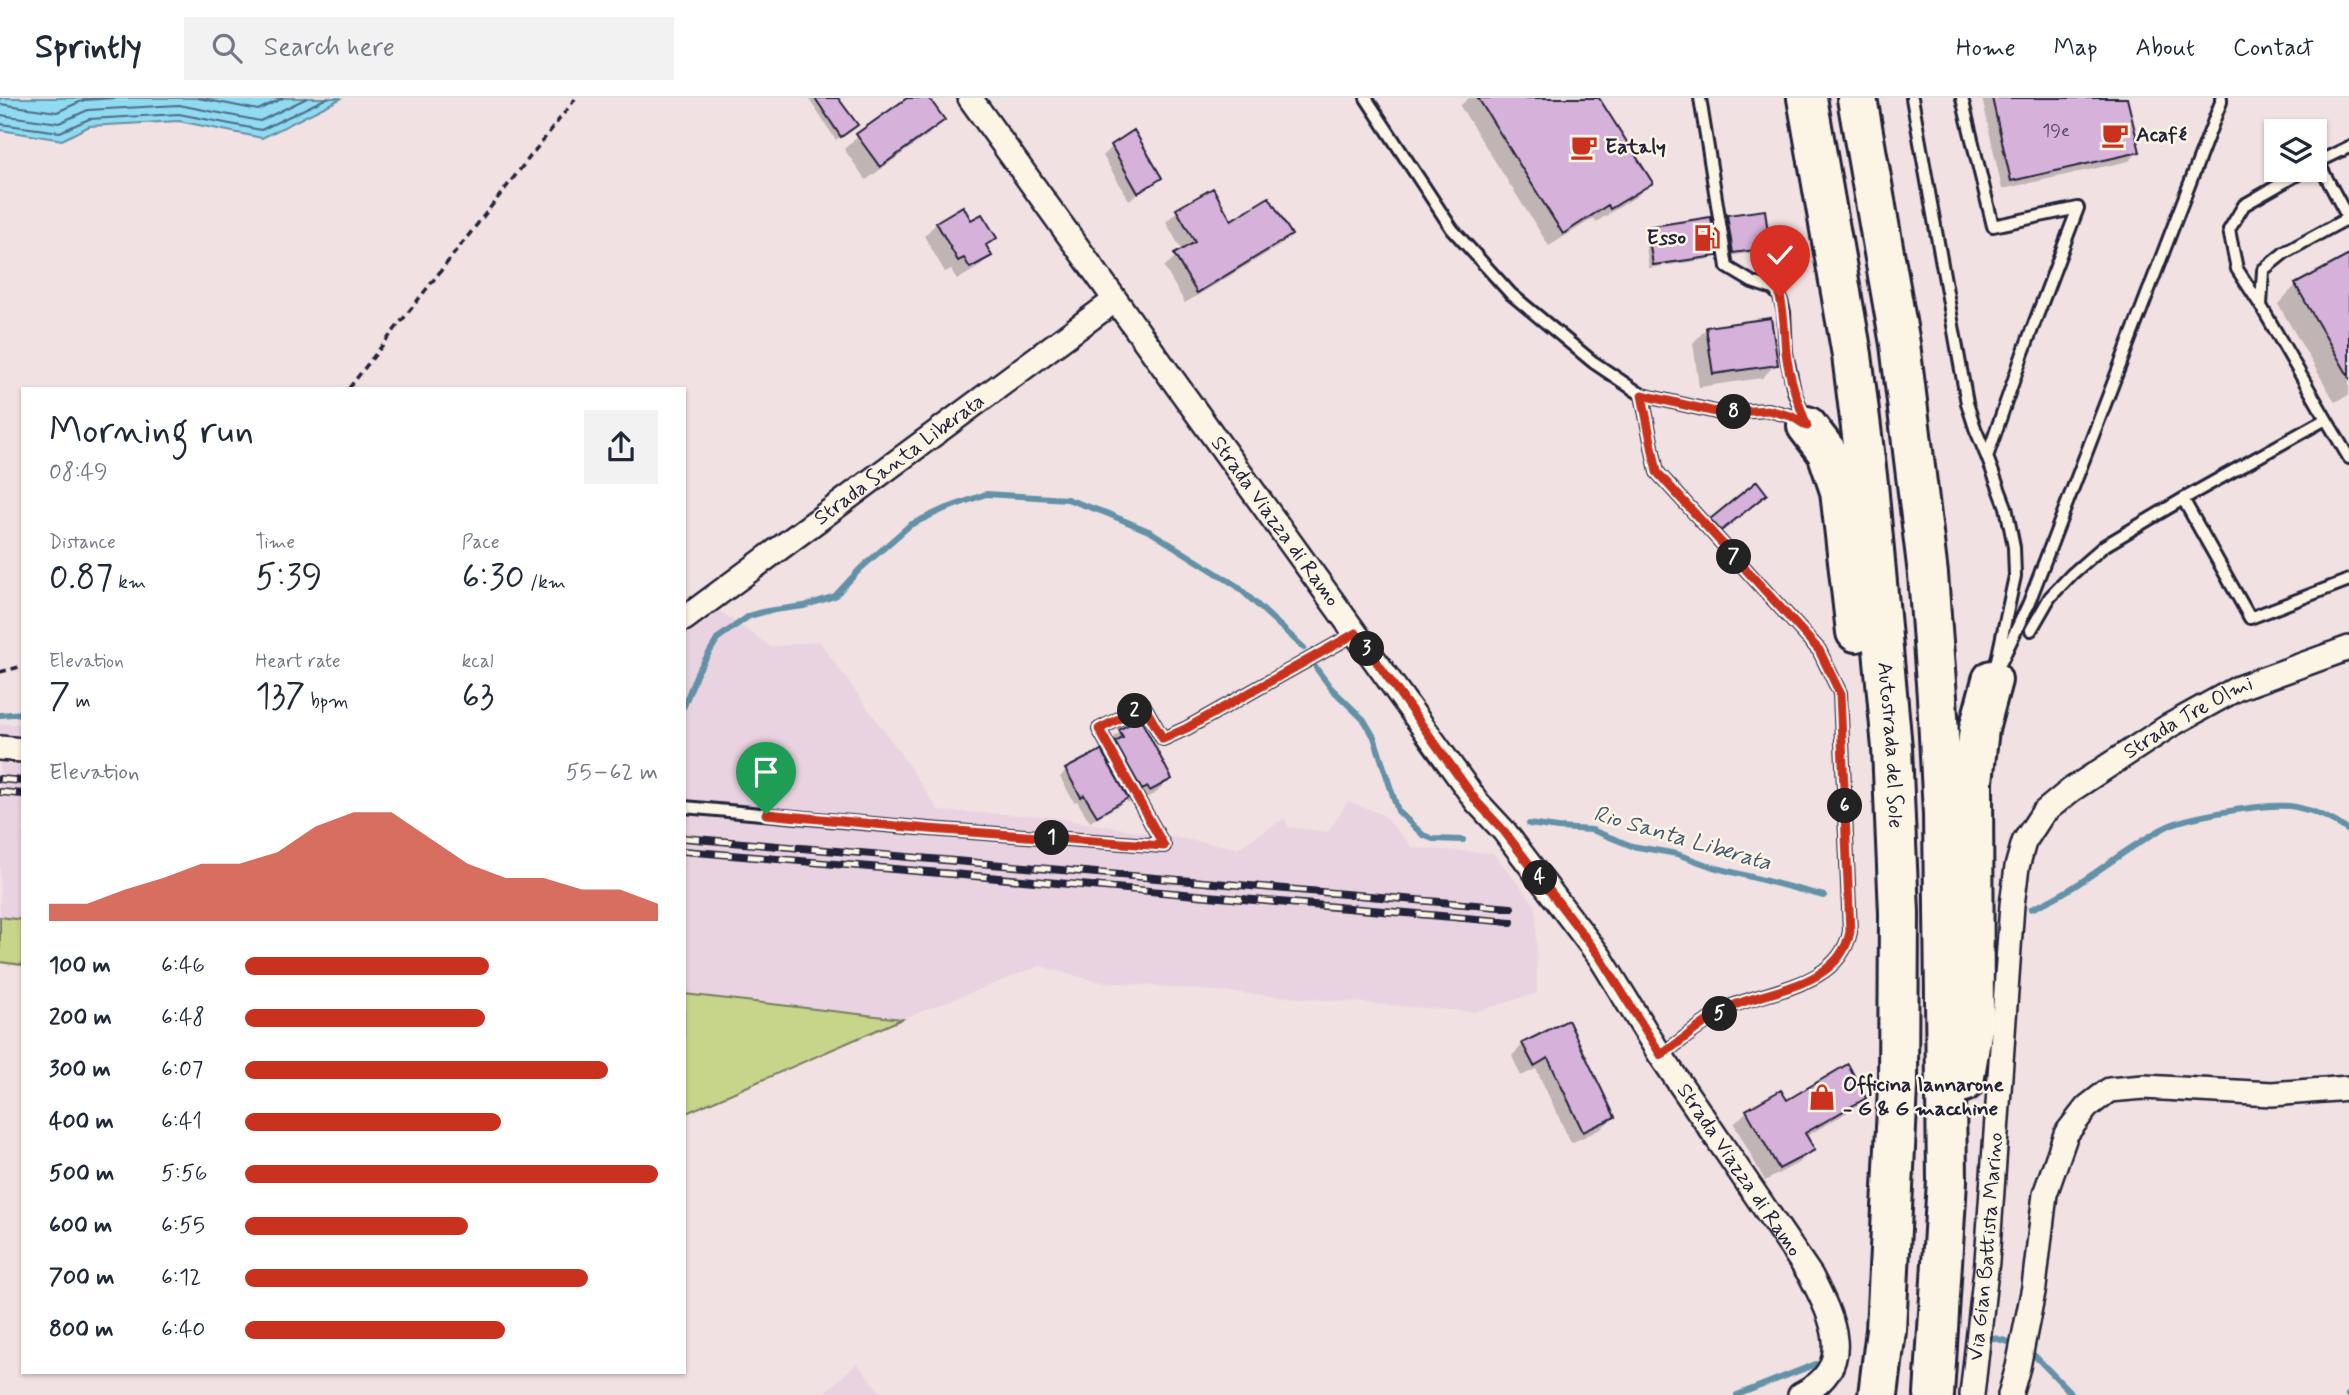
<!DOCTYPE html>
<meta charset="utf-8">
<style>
:root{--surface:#fff;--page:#f2f2f3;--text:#1f2937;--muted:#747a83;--line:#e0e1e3;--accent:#c8321e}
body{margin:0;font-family:Mynerve,sans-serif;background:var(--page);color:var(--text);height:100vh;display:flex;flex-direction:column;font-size:26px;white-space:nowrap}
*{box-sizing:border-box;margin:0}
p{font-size:23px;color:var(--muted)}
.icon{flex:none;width:38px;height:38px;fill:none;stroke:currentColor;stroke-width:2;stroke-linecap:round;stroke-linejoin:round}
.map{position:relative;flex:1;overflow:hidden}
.sheet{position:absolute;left:21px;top:289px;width:665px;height:987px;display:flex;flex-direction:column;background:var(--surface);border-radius:0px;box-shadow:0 2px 5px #0004}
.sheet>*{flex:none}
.controls{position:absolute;left:2264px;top:21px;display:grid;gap:14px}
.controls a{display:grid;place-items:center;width:63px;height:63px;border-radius:0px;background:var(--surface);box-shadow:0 2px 5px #0004;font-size:35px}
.pin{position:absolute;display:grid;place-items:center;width:60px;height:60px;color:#fff;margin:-72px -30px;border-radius:50% 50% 50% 0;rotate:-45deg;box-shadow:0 0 7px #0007}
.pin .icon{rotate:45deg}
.km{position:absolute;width:35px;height:35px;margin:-18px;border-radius:50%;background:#222;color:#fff;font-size:19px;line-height:35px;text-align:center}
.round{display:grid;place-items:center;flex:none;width:74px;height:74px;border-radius:0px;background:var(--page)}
.summary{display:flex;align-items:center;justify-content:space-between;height:119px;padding:0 28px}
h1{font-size:38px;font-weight:600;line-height:52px}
.figures{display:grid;grid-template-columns:repeat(3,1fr);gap:10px;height:119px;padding:7px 28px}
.figures div{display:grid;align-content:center}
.figures b{font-size:35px;font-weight:600}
.figures small{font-size:19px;font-weight:400}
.figures p{font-size:19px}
.chart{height:196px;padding:14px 28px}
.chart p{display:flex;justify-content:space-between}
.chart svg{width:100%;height:126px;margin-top:7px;fill:var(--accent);opacity:.7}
ul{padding:0 28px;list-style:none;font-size:23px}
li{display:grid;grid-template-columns:112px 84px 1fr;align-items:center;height:52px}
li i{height:18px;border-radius:9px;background:var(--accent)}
header{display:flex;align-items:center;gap:42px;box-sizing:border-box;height:98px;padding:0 35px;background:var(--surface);border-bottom:2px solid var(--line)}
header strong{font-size:33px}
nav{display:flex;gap:38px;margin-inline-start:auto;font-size:24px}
.search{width:490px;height:63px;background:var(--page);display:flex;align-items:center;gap:18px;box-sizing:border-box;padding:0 24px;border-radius:0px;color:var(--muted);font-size:26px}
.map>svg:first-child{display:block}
.built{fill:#e9d3e0}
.green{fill:#c6d589;stroke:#747c62;stroke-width:2}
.water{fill:#90dbf1;stroke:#6491a8;stroke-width:2}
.shadow{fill:#0003}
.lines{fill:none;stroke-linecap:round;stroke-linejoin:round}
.shore{stroke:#4e6c84;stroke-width:2}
.stream{stroke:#6491a8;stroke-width:6}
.building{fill:#d6b1da;stroke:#22223b;stroke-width:2}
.service-casing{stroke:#22223b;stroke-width:16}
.minor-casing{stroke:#22223b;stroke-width:28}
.motorway-casing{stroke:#22223b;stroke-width:44}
.path{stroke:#22223b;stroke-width:3.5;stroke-dasharray:7 5;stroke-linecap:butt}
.service{stroke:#fcf5e5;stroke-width:10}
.minor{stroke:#fcf5e5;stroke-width:23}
.motorway{stroke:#fcf5e5;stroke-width:38}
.rail-casing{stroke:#22223b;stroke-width:8}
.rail{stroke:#fcf5e5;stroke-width:5;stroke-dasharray:16;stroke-linecap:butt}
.route-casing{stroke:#fff;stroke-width:14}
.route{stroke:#c8321e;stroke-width:9}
.labels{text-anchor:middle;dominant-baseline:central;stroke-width:5;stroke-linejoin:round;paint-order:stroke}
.number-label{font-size:18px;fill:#4f4663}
.poi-label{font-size:21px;font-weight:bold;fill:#22223b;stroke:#fcf5e5;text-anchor:start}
.street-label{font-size:21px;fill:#22223b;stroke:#fcf5e5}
.water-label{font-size:23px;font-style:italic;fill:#435a72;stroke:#fcf5e5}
</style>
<header>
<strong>Sprintly</strong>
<div class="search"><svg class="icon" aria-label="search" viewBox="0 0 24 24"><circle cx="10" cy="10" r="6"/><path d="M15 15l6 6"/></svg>Search here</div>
<nav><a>Home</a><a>Map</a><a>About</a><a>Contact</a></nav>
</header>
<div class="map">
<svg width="2349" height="1297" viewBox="0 0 2349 1297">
<rect width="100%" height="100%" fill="#f1e1e2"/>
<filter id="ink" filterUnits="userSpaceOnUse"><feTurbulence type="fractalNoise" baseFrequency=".0143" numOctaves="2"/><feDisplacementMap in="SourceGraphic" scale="14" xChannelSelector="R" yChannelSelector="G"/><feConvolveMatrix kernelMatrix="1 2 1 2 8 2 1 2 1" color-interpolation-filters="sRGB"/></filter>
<g filter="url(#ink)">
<!-- built -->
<path class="built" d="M691,498L724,516L771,549L819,543L898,652L939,713L1045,718L1238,750L1285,720L1288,729L1328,734L1348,703L1383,717L1413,750L1493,755L1536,808L1537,895L1475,914L1094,883L1040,868L902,921L684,896V502Z
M0,626H23V822L0,819Z
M857,1265L883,1297H822Z"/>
<!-- green -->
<path class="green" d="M0,819L23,822V867L0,864Z
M684,896L902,921L684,1016Z"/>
<!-- water -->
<path class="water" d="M0,0H342L262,40L179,23L89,28L62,42L0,32Z"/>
<!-- shadow -->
<path class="shadow" d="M808,0H836L851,31L836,42Z
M910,0H927L943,22L929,36L866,82L844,51L858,38Z
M1469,0H1597L1651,84L1637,98L1596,124L1594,120L1549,148L1460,8Z
M1982,0H2125L2138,54L2129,63L2002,91Z
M1134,35L1160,79L1151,88L1129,102L1103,58L1112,49Z
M1178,112L1290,137L1279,148L1185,205L1164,169L1182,153L1166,124Z
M1728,119L1769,149L1765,153L1729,158L1724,123Z
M937,125H971L994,140L985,149L990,158L977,170L957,182L951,171L945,174L924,138Z
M1648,130L1715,157L1711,161L1649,170L1644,134Z
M2349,160V297L2335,304L2278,206L2296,187Z
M1706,231L1776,266L1762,280L1699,289L1693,245Z
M1765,396L1711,441L1702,431L1711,422Z
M1120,634L1170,681L1156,695L1136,705L1134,701L1128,705L1126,701L1119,707L1090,724L1077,703L1074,704L1060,679L1067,672L1103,659L1109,653L1106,647Z
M1568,924L1613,1019L1601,1031L1571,1045L1536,971L1521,978L1512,958L1523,946Z
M1864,999L1851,1012L1805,1039L1813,1051L1800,1064L1765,1083L1734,1026L1747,1013L1786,1004Z"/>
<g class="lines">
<!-- shore -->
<path class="shore" d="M198,0L258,12L283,0
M0,6L57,14L84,2L116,0
M0,17L59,25L88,12L179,7L260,23L307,0
M0,26L60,34L89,21L179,16L261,32L327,0"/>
<!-- stream -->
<path class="stream" d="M1316,570L1331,590L1364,622L1374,639L1398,713L1423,737L1433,741L1463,742
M684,608L697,575L718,540L749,518L767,513L804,508L835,498L860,471L910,427L942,412L986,396L1067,401L1106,415L1151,434L1237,488L1304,550
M0,617L23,615
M1529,726L1558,730L1592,732L1632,748L1677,756L1713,769L1824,798
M2031,811C2079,792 2118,754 2164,730C2185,718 2272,704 2296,709C2316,713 2333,721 2349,733
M1990,1239L2009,1244
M2035,1258L2073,1297
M1737,1297L1816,1266
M2348,1297H2349"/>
</g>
<!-- building -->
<path class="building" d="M815,0H838L858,27L841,39Z
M907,0H929L945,22L880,69L856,36Z
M1478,0H1599L1653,85L1610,111L1608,107L1563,136Z
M1992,0H2127L2140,54L2011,83Z
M1134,32L1162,80L1138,95L1111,47Z
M1213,90L1231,122L1269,99L1292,137L1197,195L1174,156L1195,144L1176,111Z
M963,108L971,122L982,116L997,140L986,147L992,158L970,170L964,160L958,163L936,124Z
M1765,112L1770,150L1733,155L1727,117Z
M1711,119L1717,158L1653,167L1647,129Z
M2349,157V279L2295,186Z
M1771,220L1778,267L1713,276L1706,229Z
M1757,383L1767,396L1721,433L1710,421Z
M1140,620L1172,681L1150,693L1148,689L1142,692L1115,644L1123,640L1119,632Z
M1101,652L1128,700L1097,718L1084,697L1081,699L1065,671Z
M1568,922L1615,1019L1583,1034L1548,960L1534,968L1522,945Z
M1848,966L1866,1000L1805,1035L1815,1052L1779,1071L1746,1012L1781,992L1787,1002Z"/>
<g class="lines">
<defs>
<path id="service" d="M1366,0L1452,131L1511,196L1593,264L1642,297L1720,315L1768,312L1791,318L1801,325
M1700,0L1727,169L1752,184L1773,191L1780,199L1784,214L1786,255L1794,293L1805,322
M1912,0L1967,305L1975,330L1987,359
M1962,0L1993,128L2078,110L2023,255L1987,359L2006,409L2014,449L2015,478L1994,576
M2318,64L2349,49
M2261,208L2263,172L2284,155L2348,120L2318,64L2315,66
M1642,297L1657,374L1819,552L1840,595L1850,834C1839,887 1774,891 1732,908C1712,917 1680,944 1661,957
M2326,321L2349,360
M2183,401L2250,520L2349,482
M2031,532L2050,499L2072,476L2104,448L2183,401L2326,321L2261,208L2237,171L2229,132L2244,107L2305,72
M2001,564L2028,507L2221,4V0
M684,709L929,731L1164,748L1099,631L1144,608L1163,641L1187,630L1356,535"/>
<g id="minor">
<path id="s1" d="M970,0L1477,704L1504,733L1600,859L1659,955L1811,1178C1833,1221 1857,1269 1800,1297"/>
<path id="s2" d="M684,521L1114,203"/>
<path d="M0,650L23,652"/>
<path id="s3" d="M1972,1297L1987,1163L2012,807L2017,769L2024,744L2043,715L2071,692L2169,628L2238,590L2349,550"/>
<path d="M2010,1297L2018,1269L2034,1189L2045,1096L2066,1036L2087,1009L2109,992L2144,989L2272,996L2349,990"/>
</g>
<g id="motorway">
<path id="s4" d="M1807,0L1852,257L1868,386L1892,650L1899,815L1898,989L1886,1232L1878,1297"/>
<path d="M1857,0L1900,246L1928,476L1937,599L1943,716L1947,1083L1934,1297"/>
<path d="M1807,328L1827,354L1840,393L1856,534"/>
<path d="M1964,984L1974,923L1973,683L1979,631L1992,582"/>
</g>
</defs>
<!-- service casing -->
<use href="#service" class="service-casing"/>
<!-- minor casing -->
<use href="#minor" class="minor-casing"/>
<!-- motorway casing -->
<use href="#motorway" class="motorway-casing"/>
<!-- path -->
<path class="path" d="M349,290L576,0
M0,574L23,568"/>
<!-- service -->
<use href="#service" class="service"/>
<!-- minor -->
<use href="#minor" class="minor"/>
<!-- motorway -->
<use href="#motorway" class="motorway"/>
<defs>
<path id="rail" d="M0,681L23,683
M0,694L23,696
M684,740L1511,810
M684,753L1511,824"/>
</defs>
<!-- rail casing -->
<use href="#rail" class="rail-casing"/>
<!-- rail -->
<use href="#rail" class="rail"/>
</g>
</g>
<g class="lines" filter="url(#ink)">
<defs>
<path id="route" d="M766,716L929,731L1164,748L1099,631L1144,608L1163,641L1187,630L1356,535L1477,704L1504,733L1600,859L1661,957C1680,944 1712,917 1732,908C1774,891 1839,887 1850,834L1840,595L1819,552L1657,374L1642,297L1720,315L1768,312L1791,318L1807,328C1798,304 1789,280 1786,254C1784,235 1785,217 1780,199"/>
</defs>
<!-- route casing -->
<use href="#route" class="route-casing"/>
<!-- route -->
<use href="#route" class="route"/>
</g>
<!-- icons -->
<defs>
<symbol id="cafe-bare" viewBox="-9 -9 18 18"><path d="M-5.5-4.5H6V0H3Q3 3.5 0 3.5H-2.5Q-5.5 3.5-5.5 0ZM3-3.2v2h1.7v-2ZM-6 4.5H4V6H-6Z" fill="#c8321e" stroke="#fcf5e5" stroke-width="2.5" paint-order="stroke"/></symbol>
<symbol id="fuel-bare" viewBox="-9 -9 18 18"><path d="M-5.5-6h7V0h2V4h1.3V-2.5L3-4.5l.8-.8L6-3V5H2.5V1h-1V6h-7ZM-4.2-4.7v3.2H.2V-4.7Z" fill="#c8321e" stroke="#fcf5e5" stroke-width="2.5" paint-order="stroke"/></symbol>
<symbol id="shop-bare" viewBox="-9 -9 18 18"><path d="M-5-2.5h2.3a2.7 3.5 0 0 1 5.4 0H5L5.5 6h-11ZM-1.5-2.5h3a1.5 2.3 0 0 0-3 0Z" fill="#c8321e" stroke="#fcf5e5" stroke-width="2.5" paint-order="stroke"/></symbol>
</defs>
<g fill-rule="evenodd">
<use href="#cafe-bare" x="2096" y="18" width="38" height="38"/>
<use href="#cafe-bare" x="1565" y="30" width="38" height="38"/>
<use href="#fuel-bare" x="1688" y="121" width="38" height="38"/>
<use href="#shop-bare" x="1803" y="980" width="38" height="38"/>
</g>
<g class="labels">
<!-- number labels -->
<g class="number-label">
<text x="2056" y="33">19e</text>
</g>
<!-- poi labels -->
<g class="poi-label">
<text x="2136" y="37">Acafé</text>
<text x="1605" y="49">Eataly</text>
<text x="1686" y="140" text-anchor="end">Esso</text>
<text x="1843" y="987">Officina Iannarone<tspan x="1843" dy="24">- G &amp; G macchine</tspan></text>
</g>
<!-- street labels -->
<g class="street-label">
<text stroke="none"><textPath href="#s2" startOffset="268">Strada Santa Liberata</textPath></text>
<text stroke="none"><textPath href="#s1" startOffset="522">Strada Viazza di Ramo</textPath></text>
<text stroke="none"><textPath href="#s3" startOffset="765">Strada Tre Olmi</textPath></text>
<text stroke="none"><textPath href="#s4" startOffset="653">Autostrada del Sole</textPath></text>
<text stroke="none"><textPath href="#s1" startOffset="1320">Strada Viazza di Ramo</textPath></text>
<text stroke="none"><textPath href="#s3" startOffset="149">Via Gian Battista Marino</textPath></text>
</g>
<!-- water labels -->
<g class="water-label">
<text transform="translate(1682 741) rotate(16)">Rio Santa Liberata</text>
</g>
</g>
</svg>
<div class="controls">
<a><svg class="icon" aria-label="layers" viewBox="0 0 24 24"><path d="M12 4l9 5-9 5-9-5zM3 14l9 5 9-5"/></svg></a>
</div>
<div class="pin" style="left:766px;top:716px;background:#1e9e55"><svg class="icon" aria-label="arrive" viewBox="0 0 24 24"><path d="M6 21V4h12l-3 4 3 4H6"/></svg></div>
<div class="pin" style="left:1780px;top:199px;background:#d93025"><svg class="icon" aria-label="check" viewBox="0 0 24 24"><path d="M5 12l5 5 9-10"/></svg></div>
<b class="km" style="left:1052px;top:740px">1</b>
<b class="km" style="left:1135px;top:613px">2</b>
<b class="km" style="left:1367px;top:551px">3</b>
<b class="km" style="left:1540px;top:780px">4</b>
<b class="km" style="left:1720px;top:916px">5</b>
<b class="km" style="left:1845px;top:708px">6</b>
<b class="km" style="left:1734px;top:459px">7</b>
<b class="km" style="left:1734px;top:314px">8</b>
<section class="sheet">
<div class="summary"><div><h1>Morning run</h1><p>08:49</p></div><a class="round"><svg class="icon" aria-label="share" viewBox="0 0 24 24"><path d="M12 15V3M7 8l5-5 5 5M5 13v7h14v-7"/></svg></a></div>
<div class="figures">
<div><p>Distance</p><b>0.87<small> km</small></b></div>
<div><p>Time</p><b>5:39</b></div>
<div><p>Pace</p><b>6:30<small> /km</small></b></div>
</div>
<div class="figures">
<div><p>Elevation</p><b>7<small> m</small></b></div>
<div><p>Heart rate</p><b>137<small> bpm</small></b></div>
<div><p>kcal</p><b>63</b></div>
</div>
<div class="chart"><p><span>Elevation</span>55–62 m</p>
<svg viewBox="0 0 160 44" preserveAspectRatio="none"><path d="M0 44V38L10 38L20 33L30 29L40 24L50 24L60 20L70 11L80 6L90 6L100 15L110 24L120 29L130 29L140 33L150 33L160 38V44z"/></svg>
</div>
<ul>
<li><b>100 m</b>6:46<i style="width:59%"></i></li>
<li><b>200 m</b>6:48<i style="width:58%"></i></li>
<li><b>300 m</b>6:07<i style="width:88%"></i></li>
<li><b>400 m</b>6:41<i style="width:62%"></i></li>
<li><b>500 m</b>5:56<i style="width:100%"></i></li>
<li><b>600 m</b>6:55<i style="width:54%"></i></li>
<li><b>700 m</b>6:12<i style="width:83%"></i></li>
<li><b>800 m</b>6:40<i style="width:63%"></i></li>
</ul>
</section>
</div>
